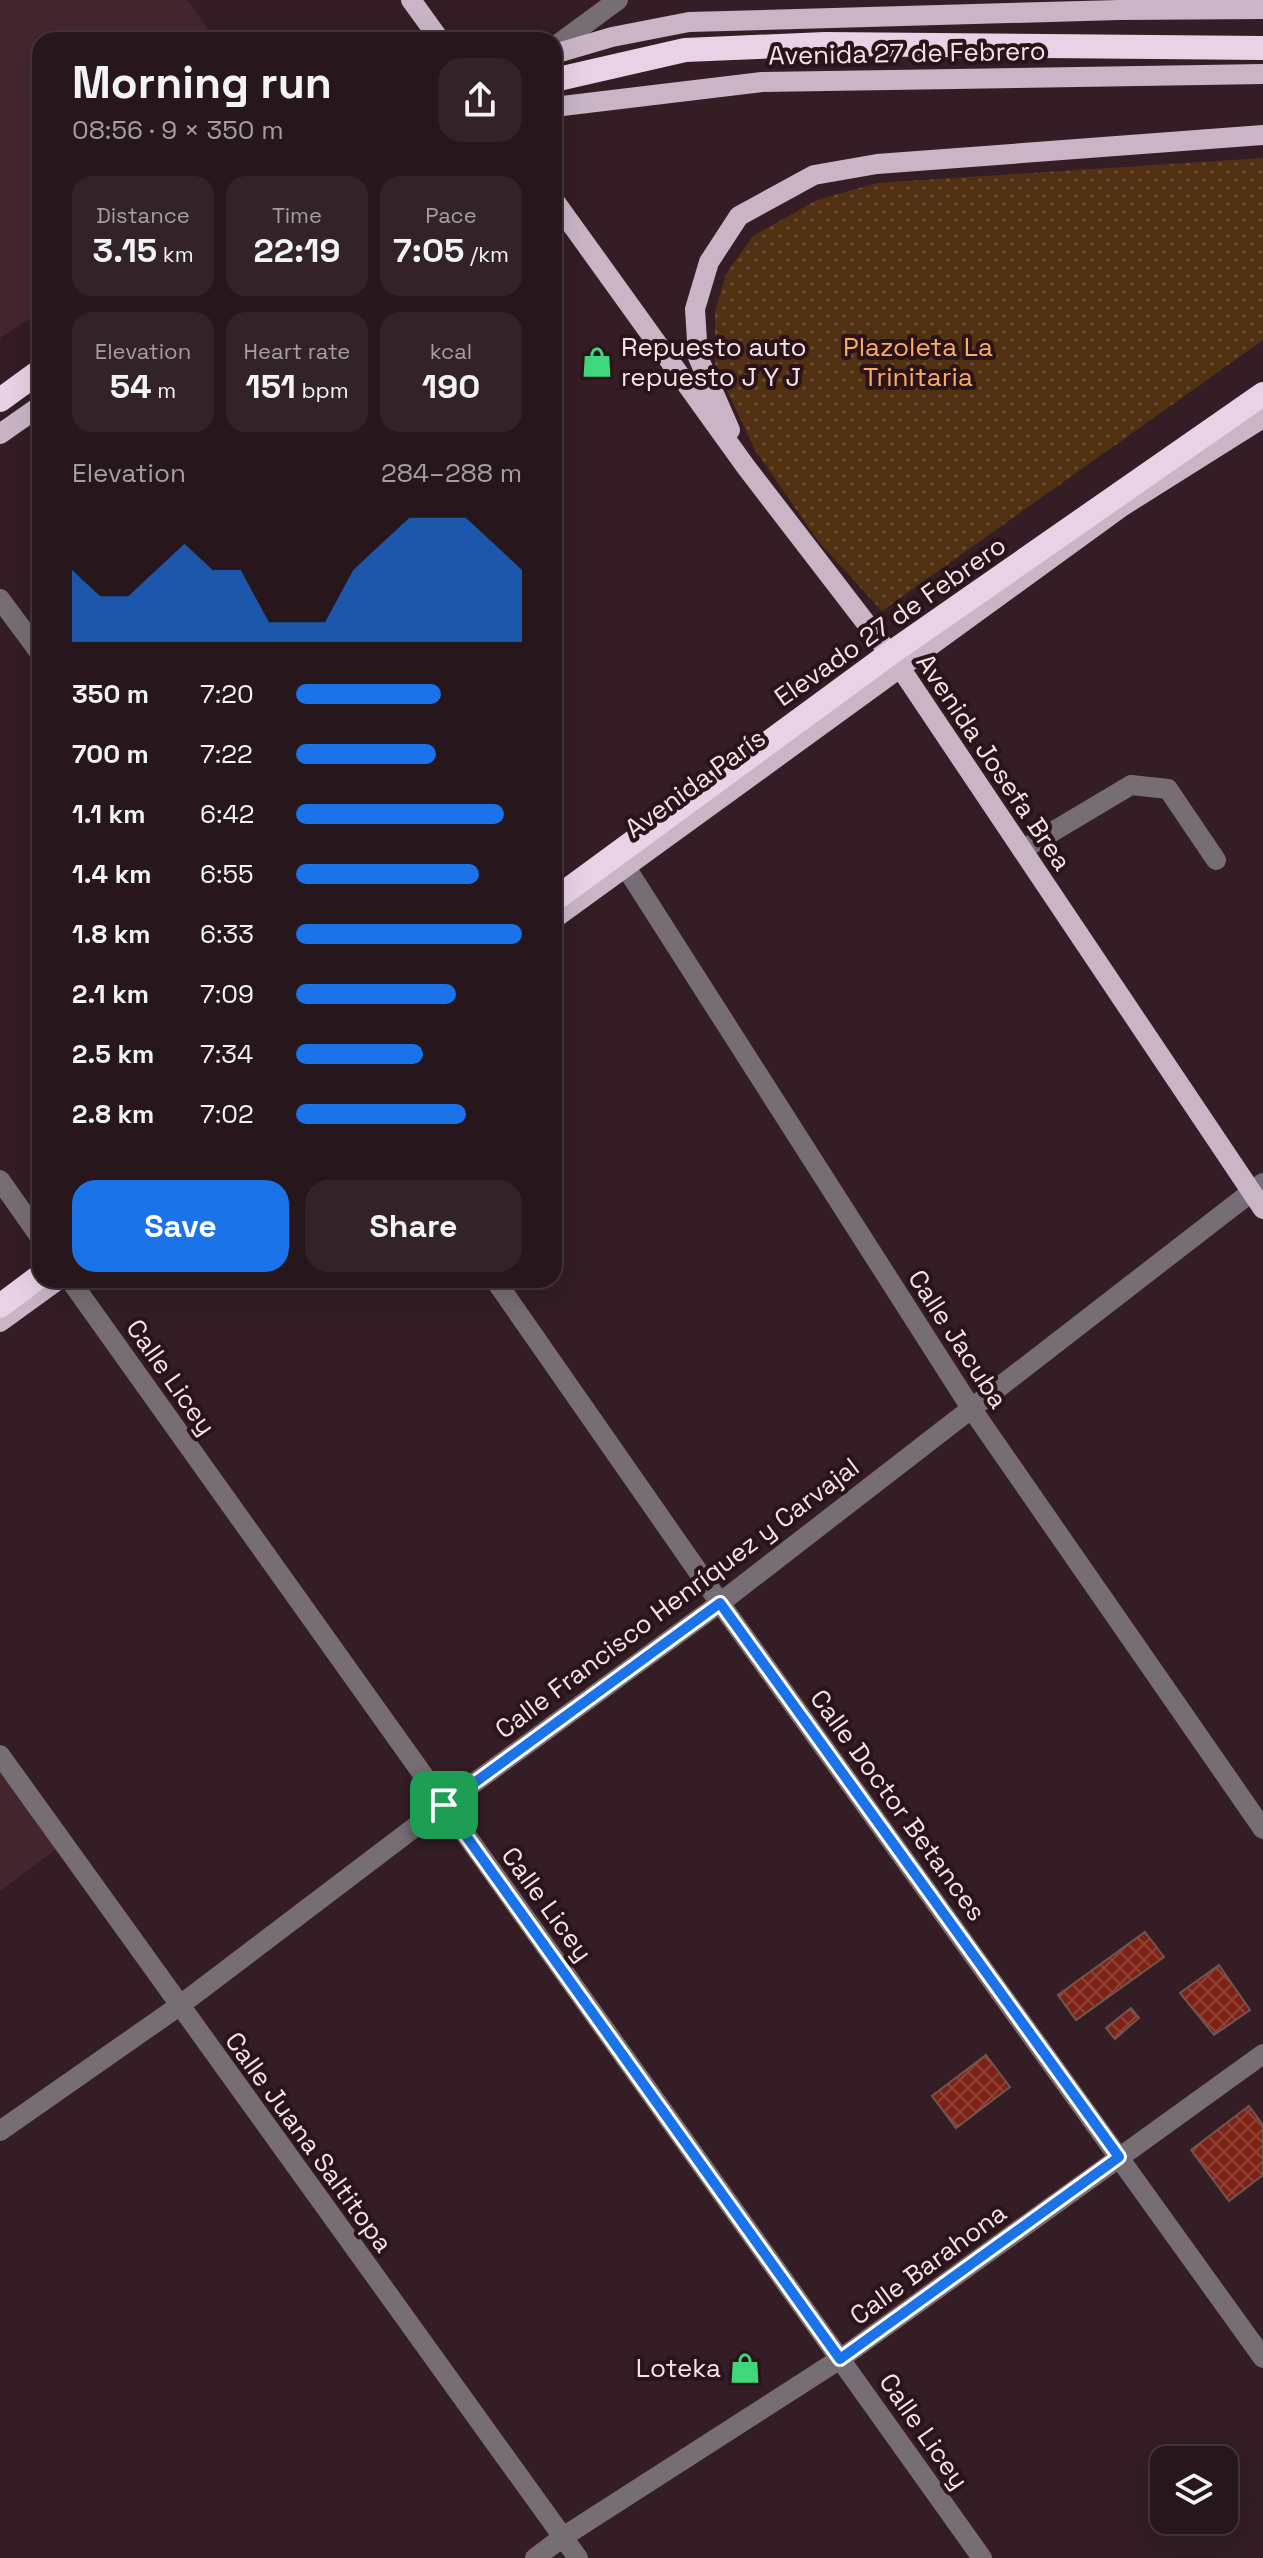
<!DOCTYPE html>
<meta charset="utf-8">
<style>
:root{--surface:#27161b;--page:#332328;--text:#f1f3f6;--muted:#a49fa3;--line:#43353a;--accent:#1a73e8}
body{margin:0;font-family:"Space Grotesk",sans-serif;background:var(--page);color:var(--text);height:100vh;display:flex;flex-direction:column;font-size:30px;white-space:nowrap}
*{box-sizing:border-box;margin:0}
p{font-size:26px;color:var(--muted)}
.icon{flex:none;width:44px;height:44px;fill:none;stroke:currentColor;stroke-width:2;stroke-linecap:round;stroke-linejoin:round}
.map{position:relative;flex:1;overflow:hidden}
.side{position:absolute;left:32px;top:32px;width:530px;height:1256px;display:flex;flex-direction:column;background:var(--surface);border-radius:24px;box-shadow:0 8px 32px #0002,0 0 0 2px var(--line)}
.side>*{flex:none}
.fabs{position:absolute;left:1150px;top:2446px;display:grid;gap:16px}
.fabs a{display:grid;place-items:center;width:88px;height:88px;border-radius:16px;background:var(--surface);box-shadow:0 8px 32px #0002,0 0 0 2px var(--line);font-size:40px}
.pin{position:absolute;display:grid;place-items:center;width:68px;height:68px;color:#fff;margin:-34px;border-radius:16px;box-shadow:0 4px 12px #0006}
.round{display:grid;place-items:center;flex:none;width:84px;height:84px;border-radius:24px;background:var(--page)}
.head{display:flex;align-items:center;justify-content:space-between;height:136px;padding:0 40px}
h1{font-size:44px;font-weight:700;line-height:60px}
.metrics{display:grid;grid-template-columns:repeat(3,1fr);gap:12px;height:136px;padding:8px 40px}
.metrics div{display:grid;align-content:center;border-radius:20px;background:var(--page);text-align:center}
.metrics b{font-size:34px;font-weight:700}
.metrics small{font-size:22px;font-weight:400}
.metrics p{font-size:22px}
.chart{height:224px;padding:16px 40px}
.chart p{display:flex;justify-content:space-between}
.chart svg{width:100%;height:144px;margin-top:8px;fill:var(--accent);opacity:.7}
.primary-button{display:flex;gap:16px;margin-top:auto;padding:16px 40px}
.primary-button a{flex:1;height:92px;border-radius:24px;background:var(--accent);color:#fff;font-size:32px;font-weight:700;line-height:92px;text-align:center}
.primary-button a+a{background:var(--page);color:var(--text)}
ul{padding:0 40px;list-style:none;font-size:26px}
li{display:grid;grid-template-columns:128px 96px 1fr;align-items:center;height:60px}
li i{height:20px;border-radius:10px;background:var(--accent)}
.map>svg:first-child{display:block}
.built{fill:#44262e}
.park{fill:url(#park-dots)}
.building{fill:url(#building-cross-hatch);stroke:#705550;stroke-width:2}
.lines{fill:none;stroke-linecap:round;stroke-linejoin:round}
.minor{stroke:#776d75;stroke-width:20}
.major{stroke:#c9b5c6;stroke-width:20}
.highway{stroke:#ead2e6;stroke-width:24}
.highway-bridge{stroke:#ead2e6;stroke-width:24}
.route-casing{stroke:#fff;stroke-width:16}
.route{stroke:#1a73e8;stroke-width:10}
.labels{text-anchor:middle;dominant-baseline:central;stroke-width:8;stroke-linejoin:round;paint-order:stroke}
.street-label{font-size:26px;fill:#f3e2e6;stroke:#2a141a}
.poi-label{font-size:26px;fill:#f3e2e6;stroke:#2a141a;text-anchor:start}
.park-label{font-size:26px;fill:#faac65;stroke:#2a141a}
</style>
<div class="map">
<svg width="1263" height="2558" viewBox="0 0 1263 2558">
<defs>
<pattern id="park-dots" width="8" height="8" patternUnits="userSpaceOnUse" patternTransform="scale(2)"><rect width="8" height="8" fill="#513112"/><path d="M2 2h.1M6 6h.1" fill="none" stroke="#6a4f34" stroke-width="1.8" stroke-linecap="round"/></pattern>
<pattern id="building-cross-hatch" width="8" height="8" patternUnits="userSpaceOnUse" patternTransform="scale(2)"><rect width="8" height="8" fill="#7d2214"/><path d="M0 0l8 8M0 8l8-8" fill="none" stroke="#904236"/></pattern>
</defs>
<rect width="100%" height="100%" fill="#341d24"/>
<!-- built -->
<path class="built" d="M0,0H187L216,40H40V312L0,338Z
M0,1762L62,1845L0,1891Z"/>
<!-- park -->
<path class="park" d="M1263,158V340L882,611L818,541L755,450L715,365V311L726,274L753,236L817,200L877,183Z"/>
<!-- building -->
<path class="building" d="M1145,1932L1164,1957L1076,2020L1058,1995Z
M1219,1965L1250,2010L1214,2035L1180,1993Z
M1131,2008L1139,2018L1115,2039L1106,2028Z
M986,2055L1010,2087L956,2128L932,2096Z
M1249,2106L1263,2125V2175L1229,2201L1191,2150Z"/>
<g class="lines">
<!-- minor -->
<path class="minor" d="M554,47L618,0
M0,599L40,653
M1022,850L1131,785L1168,789L1216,860
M625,866L971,1408L1263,1829
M0,1180L40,1237
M70,1280L982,2558
M495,1280L720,1603L1263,2358
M0,1755L578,2558
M0,2131L179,2006L444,1805L720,1603L1263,1183
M535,2558L563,2537L840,2359L1263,2054"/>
<!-- major -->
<path class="major" d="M411,0L440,40
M554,54L612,37L689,22L1119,10L1263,9
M554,107L762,82L1263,74
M554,200L746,467L899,666L1263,1209
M730,430L698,357L695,309L709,262L739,216L814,175L877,164L1263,135
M0,434L40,406
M554,919L1123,506L1263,418
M0,1322L58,1280"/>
<!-- highway -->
<path class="highway" d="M554,80L685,50L825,44L1263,48
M0,400L40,371
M0,1306L40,1276"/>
<!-- highway-bridge -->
<path class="highway-bridge" d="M554,900L888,655L1263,394"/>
</g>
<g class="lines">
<defs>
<path id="route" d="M720,1603L1119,2157L840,2359L444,1805Z"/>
</defs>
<!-- route casing -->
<use href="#route" class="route-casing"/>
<!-- route -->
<use href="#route" class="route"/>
</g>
<!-- icons -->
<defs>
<symbol id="shop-bare" viewBox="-9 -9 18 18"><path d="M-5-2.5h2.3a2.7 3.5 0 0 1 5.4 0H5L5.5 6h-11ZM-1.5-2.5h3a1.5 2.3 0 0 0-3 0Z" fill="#40d77c" stroke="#2a141a" stroke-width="2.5" paint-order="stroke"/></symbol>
</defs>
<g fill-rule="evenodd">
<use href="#shop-bare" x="575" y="340" width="44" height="44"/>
<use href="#shop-bare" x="723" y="2346" width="44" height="44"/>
</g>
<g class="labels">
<!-- street labels -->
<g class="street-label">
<text transform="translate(907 53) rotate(-1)">Avenida 27 de Febrero</text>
<text transform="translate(890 621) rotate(-35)">Elevado 27 de Febrero</text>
<text transform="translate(994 762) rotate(56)">Avenida Josefa Brea</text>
<text transform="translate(695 783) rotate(-36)">Avenida París</text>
<text transform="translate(958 1339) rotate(57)">Calle Jacuba</text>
<text transform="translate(171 1377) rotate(55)">Calle Licey</text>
<text transform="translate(677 1598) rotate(-37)">Calle Francisco Henríquez y Carvajal</text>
<text transform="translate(898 1805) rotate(54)">Calle Doctor Betances</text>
<text transform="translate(547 1904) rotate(54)">Calle Licey</text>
<text transform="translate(309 2142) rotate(54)">Calle Juana Saltitopa</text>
<text transform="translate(928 2264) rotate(-36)">Calle Barahona</text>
<text transform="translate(924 2431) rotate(55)">Calle Licey</text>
</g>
<!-- poi labels -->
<g class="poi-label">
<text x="621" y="347">Repuesto auto<tspan x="621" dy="30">repuesto J Y J</tspan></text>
<text x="721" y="2368" text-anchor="end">Loteka</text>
</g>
<!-- park labels -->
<g class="park-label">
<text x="918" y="347">Plazoleta La<tspan x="918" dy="30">Trinitaria</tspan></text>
</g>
</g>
</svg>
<div class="fabs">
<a><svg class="icon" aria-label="layers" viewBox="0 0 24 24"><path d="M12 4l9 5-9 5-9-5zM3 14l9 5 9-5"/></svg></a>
</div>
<div class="pin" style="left:444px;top:1805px;background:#1e9e55"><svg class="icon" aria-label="arrive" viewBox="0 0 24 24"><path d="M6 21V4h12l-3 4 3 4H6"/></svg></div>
<section class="side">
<div class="head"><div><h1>Morning run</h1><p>08:56 · 9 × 350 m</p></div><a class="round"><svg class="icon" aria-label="share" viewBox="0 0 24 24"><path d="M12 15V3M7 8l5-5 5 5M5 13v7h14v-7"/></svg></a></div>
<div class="metrics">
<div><p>Distance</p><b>3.15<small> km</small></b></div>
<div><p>Time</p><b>22:19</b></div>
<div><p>Pace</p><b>7:05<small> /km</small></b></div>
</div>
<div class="metrics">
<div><p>Elevation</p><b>54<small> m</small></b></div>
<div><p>Heart rate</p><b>151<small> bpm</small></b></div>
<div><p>kcal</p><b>190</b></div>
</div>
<div class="chart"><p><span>Elevation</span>284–288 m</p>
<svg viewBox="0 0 160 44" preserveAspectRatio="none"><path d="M0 44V22L10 30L20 30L30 22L40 14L50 22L60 22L70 38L80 38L90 38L100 22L110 14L120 6L130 6L140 6L150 14L160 22V44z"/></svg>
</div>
<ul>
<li><b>350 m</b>7:20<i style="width:64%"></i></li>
<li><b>700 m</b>7:22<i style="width:62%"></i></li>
<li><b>1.1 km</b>6:42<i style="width:92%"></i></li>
<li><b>1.4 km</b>6:55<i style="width:81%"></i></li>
<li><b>1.8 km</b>6:33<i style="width:100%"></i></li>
<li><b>2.1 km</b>7:09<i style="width:71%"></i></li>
<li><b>2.5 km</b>7:34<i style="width:56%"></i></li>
<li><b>2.8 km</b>7:02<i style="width:75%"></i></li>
</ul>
<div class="primary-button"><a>Save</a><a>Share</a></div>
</section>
</div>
